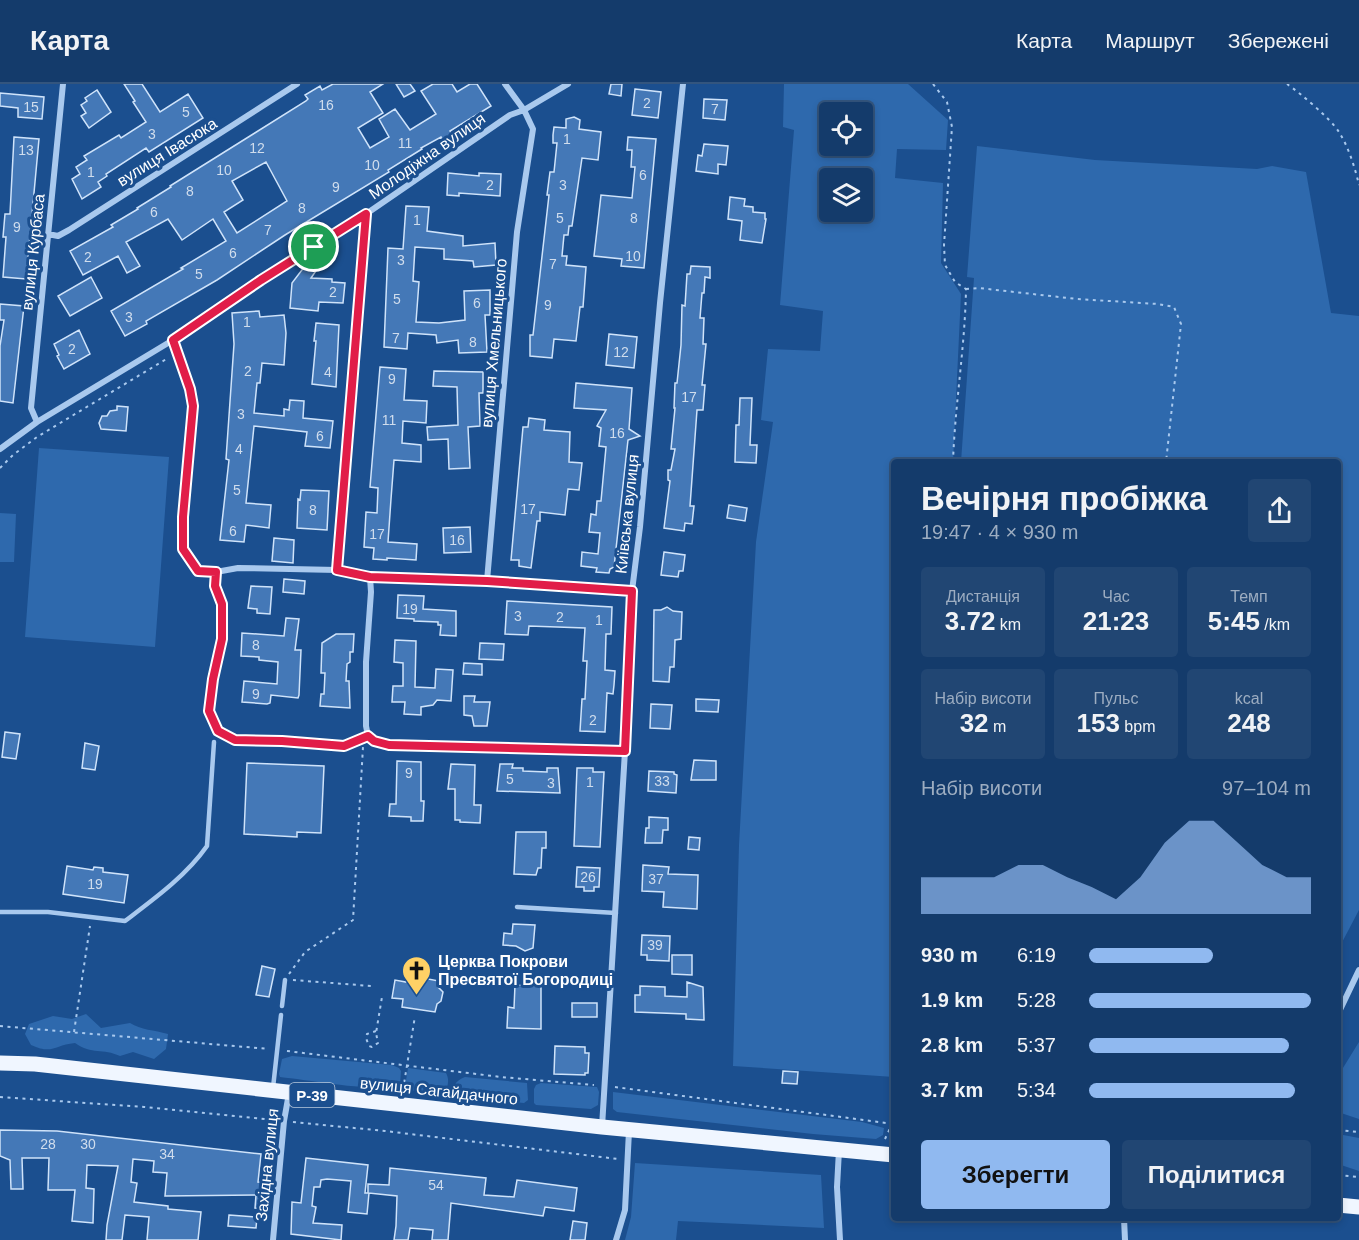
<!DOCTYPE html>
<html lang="uk">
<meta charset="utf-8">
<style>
:root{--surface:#143b6b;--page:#214673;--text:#f1f3f6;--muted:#9dadc1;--line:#33557e;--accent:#90b9f0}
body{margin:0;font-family:Helvetica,sans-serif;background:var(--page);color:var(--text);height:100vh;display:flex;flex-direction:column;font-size:22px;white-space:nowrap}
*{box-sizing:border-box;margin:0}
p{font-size:20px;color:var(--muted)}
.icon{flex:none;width:33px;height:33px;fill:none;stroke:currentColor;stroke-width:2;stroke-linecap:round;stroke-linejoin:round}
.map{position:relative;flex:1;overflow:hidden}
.panel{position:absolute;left:891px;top:375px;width:450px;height:762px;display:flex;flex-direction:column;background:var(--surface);border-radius:6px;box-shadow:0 3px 9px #0003,0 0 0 2px var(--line)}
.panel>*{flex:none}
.tools{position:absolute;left:819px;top:18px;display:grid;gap:12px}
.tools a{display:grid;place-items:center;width:54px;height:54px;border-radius:6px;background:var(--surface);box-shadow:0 3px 9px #0003,0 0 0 2px var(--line);font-size:30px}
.pin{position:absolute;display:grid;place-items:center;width:51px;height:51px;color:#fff;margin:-26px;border:3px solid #fff;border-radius:50%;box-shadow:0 2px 6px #0007}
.round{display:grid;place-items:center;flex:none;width:63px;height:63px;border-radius:6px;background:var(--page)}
.headline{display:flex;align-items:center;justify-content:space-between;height:102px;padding:0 30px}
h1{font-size:33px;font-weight:700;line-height:45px}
.figures{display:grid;grid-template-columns:repeat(3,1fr);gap:9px;height:102px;padding:6px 30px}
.figures div{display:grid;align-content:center;border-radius:6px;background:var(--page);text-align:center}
.figures b{font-size:26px;font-weight:700}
.figures small{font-size:16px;font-weight:400}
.figures p{font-size:16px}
.chart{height:168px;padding:12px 30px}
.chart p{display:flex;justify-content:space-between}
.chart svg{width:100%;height:108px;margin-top:6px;fill:var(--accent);opacity:.7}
.primary-button{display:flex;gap:12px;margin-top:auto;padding:12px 30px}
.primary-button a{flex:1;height:69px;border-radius:6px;background:var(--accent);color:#111;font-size:24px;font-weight:700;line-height:69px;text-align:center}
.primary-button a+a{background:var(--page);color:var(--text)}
ul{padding:0 30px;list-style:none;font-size:20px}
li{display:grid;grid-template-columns:96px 72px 1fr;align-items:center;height:45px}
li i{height:15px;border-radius:8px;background:var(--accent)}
header{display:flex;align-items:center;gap:36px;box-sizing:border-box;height:84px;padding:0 30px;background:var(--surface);border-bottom:2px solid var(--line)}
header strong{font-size:28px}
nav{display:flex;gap:33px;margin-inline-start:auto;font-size:21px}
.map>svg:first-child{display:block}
.green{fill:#2e69ad;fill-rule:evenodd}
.building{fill:#4478b7;stroke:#cfe3fa;stroke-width:1.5;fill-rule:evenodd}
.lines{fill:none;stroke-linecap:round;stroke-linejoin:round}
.path{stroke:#a9c9ee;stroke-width:2;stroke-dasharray:3 4.5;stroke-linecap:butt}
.lane{stroke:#a9c9ee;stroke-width:4.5}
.street{stroke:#a9c9ee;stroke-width:6}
.primary{stroke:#f0f6ff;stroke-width:15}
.route-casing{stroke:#fff;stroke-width:12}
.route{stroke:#e11d48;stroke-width:8}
.labels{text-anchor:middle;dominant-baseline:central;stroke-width:6;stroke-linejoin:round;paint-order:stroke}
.number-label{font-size:14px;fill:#d0dded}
.shield{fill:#1b4f8f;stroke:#bbcadd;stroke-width:1.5}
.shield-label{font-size:15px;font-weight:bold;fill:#fff}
.street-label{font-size:16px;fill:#fff;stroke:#1b4f8f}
.poi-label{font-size:16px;font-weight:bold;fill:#fff;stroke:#1b4f8f;text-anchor:start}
</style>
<header>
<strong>Карта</strong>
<nav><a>Карта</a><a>Маршрут</a><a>Збережені</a></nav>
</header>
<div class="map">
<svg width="1359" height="1156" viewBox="0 0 1359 1156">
<rect width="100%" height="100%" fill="#1b4f8f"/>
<!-- green -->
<path class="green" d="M784,0H908L948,36L946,66L897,65L895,94L943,99L941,179L961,210L953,378H894V993L733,982L739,761L756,458L773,338L761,336L768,265L820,267L823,227L780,221L794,46L783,43ZM830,28H862V62H830ZM830,94H862V128H830Z
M977,62L1095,76L1257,85L1272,82L1306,88L1331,229L1359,232V826L1338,866V378H961L974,194L967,193Z
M39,364L169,373L155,563L25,553Z
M0,429L16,430L14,478H0Z
M86,930L101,944L130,939C141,946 154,946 168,950L166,965L154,975L133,968L120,972C103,964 92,971 75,959C54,961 53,971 31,961L25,950L29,940L53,932L72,935Z
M1359,958V1035L1338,1028V992Z
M292,972L392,981L399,984L401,987L400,1001C385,1010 302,995 280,993L279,990L282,975Z
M408,984L446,989C450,996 448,1004 443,1010L439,1011L409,1006L405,1003Z
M465,993L527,999L528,1016L524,1019L455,1013C450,1004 456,996 465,993Z
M541,999L597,1003L599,1008L598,1021L591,1025L536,1021L534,1019V1005L536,1001Z
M613,1008L862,1038L884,1044L883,1051L876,1055L813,1050L617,1028L613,1025Z
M1338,1050L1359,1054V1087L1338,1080Z
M635,1079L821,1091L824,1144L678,1137L676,1156H625L631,1133Z"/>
<!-- building -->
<path class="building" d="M124,0H142L160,28L188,10L203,34L149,68L146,64L106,90L107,92L98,98L101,103L82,115L72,95L80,90L76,83L87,76L84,72L119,51L121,54L146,38L133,18L135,17Z
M333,0H383L370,8L383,29L358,44L370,64L389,53L379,35L395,25L410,46L436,30L421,7L433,0H452L457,8L470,0H477L491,22L450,47L453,51L443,57L441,53L421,64L422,65L388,86L389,88L285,151L217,196L146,237L147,240L125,252L111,227L183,185L181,184L226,157L213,135L182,156L168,135L126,158L140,182L127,189L118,172L83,191L70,167L113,143L111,141L138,125L137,124L171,103L170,102L306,17L308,15L305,11L320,2L322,6ZM266,78L287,117L237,149L224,128L243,116L232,97Z
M396,0H410L415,7L404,13Z
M611,0H622L621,12L609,10Z
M635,5L661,8L658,34L632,31Z
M97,6L111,28L89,44L81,32L86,29L81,21L87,17L85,14Z
M0,9L44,13L42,35L18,33V24L0,22Z
M704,15L727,16L725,36L703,34Z
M574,33L580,36L579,45L601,48L598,76L582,74L572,142H569L568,151H564L562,172H567L566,181L586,183L583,223H580L576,257L554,255L552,274L530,272V251H533L549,111H547L550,88H554L557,59H553V51L554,43L566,44V35Z
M14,53L39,55L26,195L3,193L6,153H3L5,130H10Z
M628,53L656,55L644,184L621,182L622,175L594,172L601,111L632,114L635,83H631L632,66H627Z
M704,60L728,62L726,81L718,80V90L696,87L698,71L702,72Z
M448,89L479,92V89L501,90L500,112L459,109V112L447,111Z
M730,113L745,115L744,122L753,123V128L765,129V135H766L762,159L740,156L742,137L728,135Z
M406,122L429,123L427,147L463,152V162L495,159L496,181L474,183L473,177L444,175V165L415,163L413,197L419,198L416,238L439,239L465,236L464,207L490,206V231H485L487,268L459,269L458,256L437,259L436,251L408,249L407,265L384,263L388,164L403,165Z
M311,174L320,181L311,194L332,195V198L345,199L343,219L319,218L318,227L290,224L292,199Z
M691,182L710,183V194L705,193L704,209H702L700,234H704L703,260H706L702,301H705L703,326H697L690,422H694L692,440L685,439L684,447L664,444L670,397L668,396V386H671L675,365H671L675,324H674L675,299H677L681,261L682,221L685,222L687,190H690Z
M91,193L102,214L70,232L58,212Z
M0,220L24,222L13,319L0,317V262L4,236H0Z
M259,227L260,233L284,231L286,249L284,281L262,279L260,299H257L254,329L284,332V325L289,326L290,316L304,317L303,334L333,337L330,364L305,362L307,348L254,342L246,419L271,421L269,444L246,441L244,458L220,456L229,376L226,375L234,260L232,229Z
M316,239L339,241L336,303L312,300L316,257H314Z
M79,246L90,270L64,285L57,272L59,271L54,260Z
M609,250L637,253L634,284L606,281Z
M380,283L406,285L404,316L427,317L426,339L403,337L402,359L421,361V378L394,376L391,415L388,458L417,460L416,476L387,474V476L373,475L374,464L364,463L366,428L377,429L378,404L370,403Z
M434,287L483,288V309H479L480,342L468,343L470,384L449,385L448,355L428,356L427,343L458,341L457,303L433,302Z
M576,299L632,304L629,345L640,352L628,356L614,483L610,485L609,489L596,488L597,484L581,482L582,468L598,470L600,449L589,448L591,430L596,431L597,417H601L606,363L599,362L601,344L597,342L606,326L574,324Z
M740,314H752L750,361H757L756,379L735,378L736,341H739Z
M117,322L128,323L126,347L101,345L99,339L102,332H107L110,327L117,326Z
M529,334L545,336L544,346L570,348L569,378L582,379L579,406L568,405L565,431L540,428V437H537L531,484L519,482V476H511L523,343H528Z
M301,406L329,407L327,446L297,444L298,415L300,416Z
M729,421L747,424L745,437L727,434Z
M470,443L471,468L444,469L443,444Z
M274,454L294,456L293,479L272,477Z
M664,468L685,471L683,487H679L678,493L661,491Z
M284,495L305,497L304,510L283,508Z
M251,502L272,503L270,530L257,529V525L248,524Z
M398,511L424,512L423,525L456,527V552L440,551L441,541H438V538L414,537V535L397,534Z
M507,517L612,523L611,550H606L605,586L615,587L614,601L613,610L607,609L605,648L580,647L582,615H585L587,577H583L585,544L529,542L528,551L505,550Z
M667,523L673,527L682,528L681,555L675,556L674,583H670L669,598L653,597L654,526H661Z
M286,534L299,535L295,566H301L299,611L298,614L271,611L270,619L267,620L242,618L244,597L277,600L278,578L259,576V573L241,572L242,549L284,552Z
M336,550H354L353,568H350V578L347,580L346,597H349L350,624L320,622L321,610H324L325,589H321L322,559Z
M395,556L416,557L415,603L435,604L436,585L453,586L451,617L437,616L433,621L421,623V631L404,630L405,618H392L393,602H403V579L394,578Z
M480,559L504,560L503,576L479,575Z
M464,579L482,580V591L463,590Z
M464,612H475L474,618H490L487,642H474L472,632L464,631Z
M696,615L719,616L718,628L696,627Z
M651,620L672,621L670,645L650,644Z
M5,648L20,650L16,675L2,673Z
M85,659L99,662L95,686L82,684Z
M694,676L716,677V696H691Z
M397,677L421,678V717H424L423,737H411V733L389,732L390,720H396Z
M247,679L324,682L321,749L297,748V753L244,750Z
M451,680L475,681L474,721H481L480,739L460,738V736H455V705H448Z
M500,680H513L512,684H523V687L547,688V684H558L560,709L497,707Z
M577,684H593V688H604L600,763L574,762Z
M649,687L674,688V690L677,691L676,709L648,707Z
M649,733L668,734V746H663L662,759H645L646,744H649Z
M516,748H546V764H542L541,784H538L536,791L514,790Z
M689,753L700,754L699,766L688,765Z
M643,781L669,783L668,790L698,791L697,825L663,823L664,808L642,807Z
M67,782L93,786L94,783L103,784V788L128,791L124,819L63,810Z
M577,783L600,784L599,803H594V807H584V803H576Z
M513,840L535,841L533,864L525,867L516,862L503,861L504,849L512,850Z
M642,851L670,852L669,877L647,876V871H641Z
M672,871H692V891L672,890Z
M262,882L275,885L269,913L256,911Z
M407,891L439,897L438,903L443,908L441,917L437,920L435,928L402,923L403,915L392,914L395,896L406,898Z
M687,898L703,903L704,936L686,935V930L635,928V911H640V902L665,903V912L687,913Z
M515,901L541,902V945L507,944L508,923L514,924Z
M572,919H597V933H572Z
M555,962L585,963V969H589L588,989H585V991L554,990Z
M783,987L798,988L797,1000L782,999Z
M0,1046L57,1047L261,1070L258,1098L269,1099L266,1125L255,1124L256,1111L165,1112L167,1089L153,1088L154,1077L133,1075L131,1098L137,1099L134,1118L168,1122V1125L201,1128L198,1156H147L149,1133L125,1131L122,1156H106L107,1141L118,1082L87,1081L86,1104L94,1105L93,1139L72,1137L75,1106H48L49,1074H22L23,1105H11L10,1076L0,1072Z
M306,1074L368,1081L365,1109H368V1100L389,1101L390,1084L486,1094L484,1111L514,1113L517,1096L577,1104L574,1127L545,1123L543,1132L451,1119L448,1156H432L433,1146L410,1144L408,1156H394L396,1142L397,1112L369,1109L367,1130L348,1128L351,1097L327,1095L321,1096L320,1103H314L312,1122L316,1123L313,1139L342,1141L341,1156L291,1150L292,1118L301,1119Z
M229,1131L257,1133L256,1144L228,1142Z
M573,1137L587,1139L585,1156H570Z"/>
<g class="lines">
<!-- path -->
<path class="path" d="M933,0L947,18L952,43L944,161L945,181L955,198L966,205C965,263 955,320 953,378
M1287,0C1300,9 1331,35 1339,48C1349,64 1355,84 1359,101
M966,205L979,204L1077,215L1158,220L1174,223L1181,240L1166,378
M0,384L13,371L37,353L168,274
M289,890L305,868L353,836L363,663
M293,896L371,902
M0,942L269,965
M376,947L367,950L366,954L369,962L372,963L378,959L376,949L382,913
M74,948L90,842
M287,967L501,993L594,1001
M615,1003L894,1040
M403,1006L415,932
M0,1013L144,1023L275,1036
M293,1038L385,1047L618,1075
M1338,1046L1359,1048
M885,1055L892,1040L894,1031
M1338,1091L1359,1093"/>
<!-- lane -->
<path class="lane" d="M209,627L218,647L235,656L281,657L343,662L368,652
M517,823L616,829
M0,828H48L125,837C154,815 186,792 207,762L214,658
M282,922L285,896
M273,1004L281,931"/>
<!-- street -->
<path class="street" d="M48,150L58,152L69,146L297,0
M173,256L190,305L193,322L183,433V465L198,487L216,488L238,484L337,486L370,493L487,497L632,507
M37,338L31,324L63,0
M0,365L37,338L173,256L261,196L366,130L510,31L524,26L568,0
M337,486L366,130
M370,493L371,508L366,578V642L368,652L373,657L389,661L625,667
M487,497L517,148L533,45L524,26L505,0
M209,627L213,595L222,555L223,520L215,502L216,488
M1338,930L1359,886
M602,1043L625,667L632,507L640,443L660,219L683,0
M839,1066L837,1103L840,1156
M1124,1134L1125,1156
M273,1156L284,1037L289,1009
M616,1156L625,1126L629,1047"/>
<!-- primary -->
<path class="primary" d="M0,979L35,980L602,1043L894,1071
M1338,1121L1359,1123"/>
</g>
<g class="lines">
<defs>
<path id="route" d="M366,130L337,486L370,493L487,497L632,507L625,667L389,661L374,657L368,652L344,662L282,657L235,656L218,647L209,627L213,595L222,555V520L215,502L216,488L198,487L183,465V433L193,322L190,305L173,256L261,196Z"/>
</defs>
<!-- route casing -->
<use href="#route" class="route-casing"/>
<!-- route -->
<use href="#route" class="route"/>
</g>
<!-- icons -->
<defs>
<symbol id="church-pin" viewBox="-11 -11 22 30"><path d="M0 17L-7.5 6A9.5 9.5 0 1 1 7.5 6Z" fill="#ffd166" stroke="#1b4f8f"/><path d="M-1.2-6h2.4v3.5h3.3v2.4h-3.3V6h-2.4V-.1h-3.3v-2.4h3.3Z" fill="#111"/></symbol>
</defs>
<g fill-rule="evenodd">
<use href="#church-pin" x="400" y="870" width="33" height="45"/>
</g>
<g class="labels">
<!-- number labels -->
<g class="number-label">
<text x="647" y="19">2</text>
<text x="326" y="21">16</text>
<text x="31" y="23">15</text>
<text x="715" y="25">7</text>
<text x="186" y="28">5</text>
<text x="152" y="50">3</text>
<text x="567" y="55">1</text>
<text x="405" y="59">11</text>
<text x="257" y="64">12</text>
<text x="26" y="66">13</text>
<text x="372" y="81">10</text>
<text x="224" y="86">10</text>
<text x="91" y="88">1</text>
<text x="643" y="91">6</text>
<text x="490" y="101">2</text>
<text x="563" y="101">3</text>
<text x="336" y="103">9</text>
<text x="190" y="107">8</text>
<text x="302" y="124">8</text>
<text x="154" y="128">6</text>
<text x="560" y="134">5</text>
<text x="634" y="134">8</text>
<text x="417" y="136">1</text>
<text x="17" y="143">9</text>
<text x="268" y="146">7</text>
<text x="233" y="169">6</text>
<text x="633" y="172">10</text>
<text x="88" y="173">2</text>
<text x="401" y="176">3</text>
<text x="553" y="180">7</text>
<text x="199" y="190">5</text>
<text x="333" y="208">2</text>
<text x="397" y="215">5</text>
<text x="477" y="219">6</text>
<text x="548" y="221">9</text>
<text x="129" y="233">3</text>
<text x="247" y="238">1</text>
<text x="396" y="254">7</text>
<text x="473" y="258">8</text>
<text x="72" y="265">2</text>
<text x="621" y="268">12</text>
<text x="248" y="287">2</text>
<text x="328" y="288">4</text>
<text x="392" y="295">9</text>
<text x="689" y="313">17</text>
<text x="241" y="330">3</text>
<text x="389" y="336">11</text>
<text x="617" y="349">16</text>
<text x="320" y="352">6</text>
<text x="239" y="365">4</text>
<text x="237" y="406">5</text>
<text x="528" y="425">17</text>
<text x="313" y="426">8</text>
<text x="233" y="447">6</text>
<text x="377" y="450">17</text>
<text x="457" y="456">16</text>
<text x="410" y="525">19</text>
<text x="518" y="532">3</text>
<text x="560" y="533">2</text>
<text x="599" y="536">1</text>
<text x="256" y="561">8</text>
<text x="256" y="610">9</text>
<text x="593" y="636">2</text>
<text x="409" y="689">9</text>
<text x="510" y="695">5</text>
<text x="662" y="697">33</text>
<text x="590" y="698">1</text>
<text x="551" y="699">3</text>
<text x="588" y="793">26</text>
<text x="656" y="795">37</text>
<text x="95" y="800">19</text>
<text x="655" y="861">39</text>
<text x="48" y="1060">28</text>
<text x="88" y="1060">30</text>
<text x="167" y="1070">34</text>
<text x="436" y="1101">54</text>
</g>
<!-- shield labels -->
<rect class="shield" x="289.5" y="999" width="45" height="24" rx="4.5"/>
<g class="shield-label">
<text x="312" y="1011">Р-39</text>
</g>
<!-- street labels -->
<g class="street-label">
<text transform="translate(167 68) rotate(-32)">вулиця Івасюка</text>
<text transform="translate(427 72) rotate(-35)">Молодіжна вулиця</text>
<text transform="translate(33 168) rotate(-84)">вулиця Курбаса</text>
<text transform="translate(494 259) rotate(-85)">вулиця Хмельницького</text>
<text transform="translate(627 430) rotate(-84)">Київська вулиця</text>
<text transform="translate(439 1007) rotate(6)">вулиця Сагайдачного</text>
<text transform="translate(267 1081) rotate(-84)">Західна вулиця</text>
</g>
<!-- poi labels -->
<g class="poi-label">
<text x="438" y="877">Церква Покрови<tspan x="438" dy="18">Пресвятої Богородиці</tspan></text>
</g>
</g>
</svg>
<div class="tools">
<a><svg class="icon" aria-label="locate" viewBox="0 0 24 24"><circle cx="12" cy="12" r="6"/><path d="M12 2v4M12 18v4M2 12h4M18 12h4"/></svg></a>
<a><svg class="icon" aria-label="layers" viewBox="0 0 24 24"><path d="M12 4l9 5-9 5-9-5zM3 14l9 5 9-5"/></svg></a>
</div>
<div class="pin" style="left:314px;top:163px;background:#1e9e55"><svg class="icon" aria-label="arrive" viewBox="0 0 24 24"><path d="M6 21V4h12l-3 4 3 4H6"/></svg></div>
<section class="panel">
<div class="headline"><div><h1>Вечірня пробіжка</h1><p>19:47 · 4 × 930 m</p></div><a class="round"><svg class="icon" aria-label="share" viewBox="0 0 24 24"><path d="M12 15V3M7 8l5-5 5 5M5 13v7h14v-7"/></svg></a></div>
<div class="figures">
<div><p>Дистанція</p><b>3.72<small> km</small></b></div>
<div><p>Час</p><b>21:23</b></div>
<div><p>Темп</p><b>5:45<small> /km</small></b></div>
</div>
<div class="figures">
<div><p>Набір висоти</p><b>32<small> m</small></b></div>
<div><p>Пульс</p><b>153<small> bpm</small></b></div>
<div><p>kcal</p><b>248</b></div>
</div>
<div class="chart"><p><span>Набір висоти</span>97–104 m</p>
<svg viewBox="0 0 160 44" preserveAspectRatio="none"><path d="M0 44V29L10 29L20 29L30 29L40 24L50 24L60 29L70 33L80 38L90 29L100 15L110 6L120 6L130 15L140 24L150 29L160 29V44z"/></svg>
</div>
<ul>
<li><b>930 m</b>6:19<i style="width:56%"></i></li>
<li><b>1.9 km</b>5:28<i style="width:100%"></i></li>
<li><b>2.8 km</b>5:37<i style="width:90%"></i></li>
<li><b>3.7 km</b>5:34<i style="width:93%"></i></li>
</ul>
<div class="primary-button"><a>Зберегти</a><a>Поділитися</a></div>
</section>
</div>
